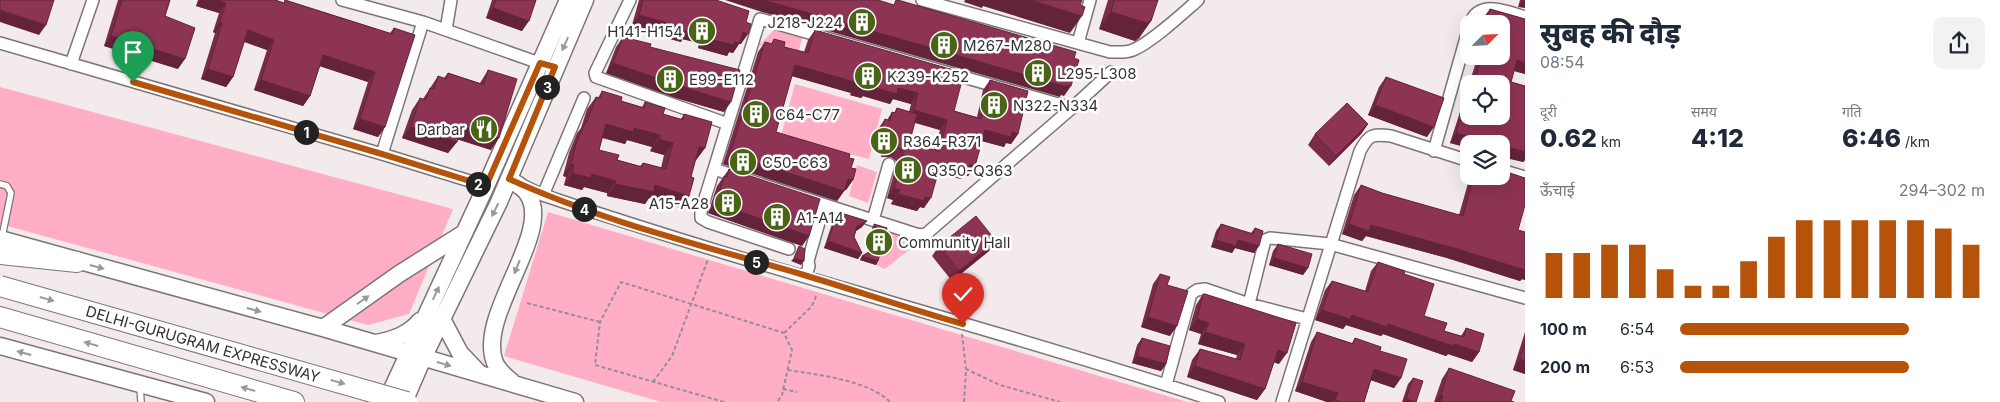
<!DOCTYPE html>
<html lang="hi">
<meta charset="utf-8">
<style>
:root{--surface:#fff;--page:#f2f2f3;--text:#1f2937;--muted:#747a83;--accent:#b45309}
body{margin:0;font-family:Inter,"Noto Sans Devanagari",sans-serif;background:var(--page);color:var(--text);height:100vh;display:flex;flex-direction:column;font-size:19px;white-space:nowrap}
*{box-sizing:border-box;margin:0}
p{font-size:16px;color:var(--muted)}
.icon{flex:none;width:28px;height:28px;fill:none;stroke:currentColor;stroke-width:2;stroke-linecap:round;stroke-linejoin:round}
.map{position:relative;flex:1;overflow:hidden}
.sheet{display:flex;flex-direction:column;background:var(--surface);width:475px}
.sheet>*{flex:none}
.needle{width:32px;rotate:66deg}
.fabs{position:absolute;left:1460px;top:15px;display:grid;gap:10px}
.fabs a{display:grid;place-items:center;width:50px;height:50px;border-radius:10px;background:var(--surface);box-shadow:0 5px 20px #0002;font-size:25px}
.pin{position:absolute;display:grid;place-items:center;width:42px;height:42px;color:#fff;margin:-51px -21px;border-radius:50% 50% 50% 0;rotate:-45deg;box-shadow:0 0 5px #0007}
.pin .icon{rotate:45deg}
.km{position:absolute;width:25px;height:25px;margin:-12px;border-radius:50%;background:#222;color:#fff;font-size:14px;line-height:25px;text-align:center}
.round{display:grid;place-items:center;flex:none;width:52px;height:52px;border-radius:10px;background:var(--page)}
.headline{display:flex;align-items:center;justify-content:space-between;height:85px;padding:0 15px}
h1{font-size:28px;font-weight:800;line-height:38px}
.stats{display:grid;grid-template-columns:repeat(3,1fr);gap:8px;height:85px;padding:5px 15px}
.stats div{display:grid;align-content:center}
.stats b{font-size:25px;font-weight:800}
.stats small{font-size:14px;font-weight:400}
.stats p{font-size:14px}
.chart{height:140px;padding:10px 15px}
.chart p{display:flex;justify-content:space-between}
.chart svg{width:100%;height:90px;margin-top:5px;stroke:var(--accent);stroke-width:6}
ul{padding:0 15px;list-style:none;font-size:16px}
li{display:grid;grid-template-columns:80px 60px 1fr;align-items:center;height:38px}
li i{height:12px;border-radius:6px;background:var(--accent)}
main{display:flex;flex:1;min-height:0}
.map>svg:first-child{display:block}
.green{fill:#ffaec5}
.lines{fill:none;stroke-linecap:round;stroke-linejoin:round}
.lane-casing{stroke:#7c7476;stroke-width:8}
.street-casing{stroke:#7c7476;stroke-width:14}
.secondary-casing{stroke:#7c7476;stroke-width:19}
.highway-casing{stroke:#7c7476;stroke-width:22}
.path{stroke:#958f91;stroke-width:2;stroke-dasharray:4 2.5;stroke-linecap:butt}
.lane{stroke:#fff;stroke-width:5.5}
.street{stroke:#fff;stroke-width:11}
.secondary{stroke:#fff;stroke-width:16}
.highway{stroke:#fff;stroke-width:20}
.highway-bridge-casing{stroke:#7c7476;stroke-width:22;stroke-linecap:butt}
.highway-bridge{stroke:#fff;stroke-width:20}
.wall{fill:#792c48;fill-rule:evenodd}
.shaded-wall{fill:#63243b}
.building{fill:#8d3354;stroke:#63243b;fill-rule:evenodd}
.oneway{fill:#9a9898}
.route-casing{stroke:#fff;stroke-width:10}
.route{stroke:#b45309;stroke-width:6}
.labels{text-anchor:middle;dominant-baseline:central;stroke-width:5;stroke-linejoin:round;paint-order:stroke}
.poi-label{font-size:15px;fill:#343132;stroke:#fff;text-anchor:start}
.street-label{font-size:15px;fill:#343132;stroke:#fff}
</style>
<main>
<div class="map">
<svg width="1525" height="402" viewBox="0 0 1525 402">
<rect width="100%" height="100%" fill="#f3eaec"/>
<!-- green -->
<path class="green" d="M777,27L803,35L797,57L759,45Z
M795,84L882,109L869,159L781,136Z
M0,87L453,209L409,314L368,325L0,224Z
M857,165L877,172L868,203L849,196Z
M548,212L1187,402H661L504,356Z
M886,230L916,240V244L885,269L876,265Z"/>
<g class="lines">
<defs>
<path id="lane" d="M0,184L7,186L11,193L2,237
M140,386L141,402"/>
<path id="street" d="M342,0L423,22L545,65
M630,0L595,73L596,77L728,124
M922,0L1110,52C1118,52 1126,53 1133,50C1152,42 1182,14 1198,0
M760,19L1072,108L926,234L919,235L714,169Z
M1470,24C1478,0 1504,10 1525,17
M446,30L451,0
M0,43L382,154L486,186
M1078,43L1090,0
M71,64L93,0
M1072,108L1111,72
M1434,151L1469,27
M382,154L423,22
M714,169L701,211V218L708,222L789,249
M1501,170L1525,177
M522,185L543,195C767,271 995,328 1219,402
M543,195L584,98
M873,220L889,164
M806,276L809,266L808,261L824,205
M1249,304L1265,240L1270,238L1330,244L1525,298
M1166,385L1191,294L1197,290L1205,289L1249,304L1307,319
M1282,402L1360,151C1369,134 1372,134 1391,136L1469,161"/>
<path id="secondary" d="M509,179C515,183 523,187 527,193C556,232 473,318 496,365C500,372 506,377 512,382
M0,239L323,328L575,402
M442,319L460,353L480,374
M323,328L399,274L464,233
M376,343C393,340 408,335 420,321
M0,346L206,402
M386,402L486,186L568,0
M404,402L423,358L499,202L585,0"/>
<path id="highway" d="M0,254L77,262
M0,317L294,402"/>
</defs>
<!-- lane casing -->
<use href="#lane" class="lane-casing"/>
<!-- street casing -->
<use href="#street" class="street-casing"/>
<!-- secondary casing -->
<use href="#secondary" class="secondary-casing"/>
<!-- highway casing -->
<use href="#highway" class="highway-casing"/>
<!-- path -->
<path class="path" d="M527,303L600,322
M784,333L812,306L817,294
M962,334L966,369
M788,370C818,375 868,380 890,402
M653,382L672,356L708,259
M783,389L797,392
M724,402L595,365L600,322L621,282L784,333L792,350L782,395L777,402
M964,402L966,369L1000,385L1060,402"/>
<!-- lane -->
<use href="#lane" class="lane"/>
<!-- street -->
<use href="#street" class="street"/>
<!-- secondary -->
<use href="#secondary" class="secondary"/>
<!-- highway -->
<use href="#highway" class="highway"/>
<defs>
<path id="highway-bridge" d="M0,286L407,402"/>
</defs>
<!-- highway-bridge casing -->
<use href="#highway-bridge" class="highway-bridge-casing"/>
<!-- highway-bridge -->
<use href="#highway-bridge" class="highway-bridge"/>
</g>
<!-- wall -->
<path class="wall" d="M118,0H170L165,16L178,69L104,46Z
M198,0H275L284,3L285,0L390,33L394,28L385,127L378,137L353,129L368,82L320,66L310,96L303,106L254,90L267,50L244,42L233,77L226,87L201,79L215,33L213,32L219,13L196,6Z
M492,0H536L522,31L486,18Z
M639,0H716L746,22L741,44H739L733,53L729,52L727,56L698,48L699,43L682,39L681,42L667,38L668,35L632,25Z
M1108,0H1158L1151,21L1139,38L1135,41L1099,29Z
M1520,0H1525L1518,7Z
M1490,9L1525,19V74L1514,71L1511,82L1525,86V160L1523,162L1469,144V148L1450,143L1469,84V116L1501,84H1469L1478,56H1501V24H1481L1483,18Z
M815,30L954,111L977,117L983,90L990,80L1018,134L1011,144L1006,143L1004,147L982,141L975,166L968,176L964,175L961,179L938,173L924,208L920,207L917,211L891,204L893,200L887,198L896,166V161L891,157H881L882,152L877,151L878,144L874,143L878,129L885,119L887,120L892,112L894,113L897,108L909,112L911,104L893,99L890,104L863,96L861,98L850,95L851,93L792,76L776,132L849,158L853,180L846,190H845L837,201L723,164L758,52L765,42L771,44L774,39L784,47L804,52L808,40ZM915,123L940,130L934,150L909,144Z
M623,37L724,112L676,98L606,73L616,47Z
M488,70L491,150L457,139V142L448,153L402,138L412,110L420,98L423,99L438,76L444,78L448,73L480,83Z
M1386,77L1427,137L1368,115L1379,87Z
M602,91L621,101L642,107L645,102L663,114L681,119L684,114L705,148L696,160H695L691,177L689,196L681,208L649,198L645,204L607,196V193L584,187L582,190L564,185L566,177L563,176L569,153L577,133L581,128L587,109L596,97L598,98ZM602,138L625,144L627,140L652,147L650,151L664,155L661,168L643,163L640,166L617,160L599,150Z
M1368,124L1361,134L1329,166L1308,145L1315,134Z
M729,169L809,236L802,246L708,213L717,186Z
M1470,176H1501L1518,230L1525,232V280L1522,279L1520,281L1447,258L1366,236L1362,241L1342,234L1354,195L1361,185L1382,193L1459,215Z
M838,212L862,227L856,231L854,237L862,253L858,259L824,248L834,218Z
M874,224L887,228L878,261L876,265L860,260L862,256L879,246L872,228Z
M1221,224L1251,233L1255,228L1259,246L1254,253L1235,248L1232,253L1211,247L1216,231Z
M1278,244L1308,268L1303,275L1269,265L1273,251Z
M939,246L989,251L952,281L932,256Z
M1378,262L1404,274L1424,316L1444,331L1461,336L1466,328L1479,352L1472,362L1448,354L1446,356L1383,334L1381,336L1346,325L1343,329L1315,320L1325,290L1332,281L1365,291L1371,271Z
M1160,274L1170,336L1141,327L1153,284Z
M1203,294L1279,364L1274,362L1265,389L1257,400L1187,377L1192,360L1200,349L1236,359L1237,355L1198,344L1201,334L1189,330L1196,305Z
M1317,332L1352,343L1355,338L1380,351L1401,378L1394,388L1371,380L1364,402H1327L1295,391L1311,342Z
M1525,332V374L1513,370Z
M1142,338L1166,364L1161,371L1132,363L1137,345Z
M1449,368L1511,401L1514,402H1434L1442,379Z
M1413,378L1416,402H1402L1408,384Z"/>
<!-- shaded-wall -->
<path class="shaded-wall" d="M200,0H216L226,3L219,13L196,6Z
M725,0H764L1071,86L1064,96L1061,95L1060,97L762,12Z
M965,0H1031L1082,16L1070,33L983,6L982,8L964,2Z
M1523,0H1525V8L1518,7Z
M493,8L529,21L522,31L486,18Z
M0,10L46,25L39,35L0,22Z
M1111,12L1151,21L1139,38L1135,41L1099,29Z
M639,15L675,25L668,35L632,25Z
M220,22L222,23L215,33L213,32Z
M674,28L688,29L706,33L699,43L682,39L681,42L667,38Z
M248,30L274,40L267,50L241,40Z
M743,32L748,34L741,44H739L733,53L729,52L727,56L698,48L705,38Z
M111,36L185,59L178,69L104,46Z
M323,55L375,72L368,82L316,65Z
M1517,60L1525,63V74L1511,70Z
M613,63L731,102L724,112L676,98L606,73Z
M795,65L858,83L851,93L788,75Z
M208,69L233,77L226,87L201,79Z
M261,80L310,96L303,106L254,90Z
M857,85L898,88L918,93L911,104L893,99L890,104L863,96L861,98L850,95Z
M1375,105L1434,127L1427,137L1368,115Z
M914,110L947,120L940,130L907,120Z
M360,119L385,127L378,137L353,129Z
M606,124L634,128L660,135L652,147L627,140L625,144L598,136Z
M1368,124L1361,134L1329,166L1336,156Z
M462,126L499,138L491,150L453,138Z
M411,127L457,142L448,153L402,138Z
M985,130L1012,132L1018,134L1011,144L1006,143L1004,147L978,140Z
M881,132L885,134L878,144L874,143Z
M1456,133L1496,144H1469V148L1450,143Z
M659,139L673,143L664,155L650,151Z
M884,141L889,142L882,152L877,151Z
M1501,145L1525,152V160L1523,162L1501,157Z
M699,147L705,148L696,160L691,159Z
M888,147H898L891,157H881Z
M730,154L844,191L837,201L723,164Z
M941,162L970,164L975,166L968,176L964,175L961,179L934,172Z
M571,164L574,165L566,177L563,176Z
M572,173L592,174L616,181L607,193L584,187L582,190L564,185Z
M848,179L853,180L846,190L841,189Z
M615,184L655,185L689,196L681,208L649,198L645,204L607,196Z
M894,188L900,190L893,200L887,198Z
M898,194L925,197L931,198L924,208L920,207L917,211L891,204Z
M716,203L809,236L802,246L708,213Z
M867,221L862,227L853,233L857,226Z
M1349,224L1371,225L1454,248L1525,270V280L1522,279L1520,281L1447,258L1366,236L1362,241L1342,234Z
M1216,240H1238L1259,246L1254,253L1235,248L1232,253L1211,247Z
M828,241L862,253L858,259L824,248Z
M996,241L989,251L952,281L959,271Z
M862,256L878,261L876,265L860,260Z
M794,258L804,261L801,265L791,261Z
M1274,258L1308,268L1303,275L1269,265Z
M1322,310L1352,315L1388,324L1479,352L1472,362L1448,354L1446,356L1383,334L1381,336L1346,325L1343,329L1315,320Z
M1148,317L1177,326L1170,336L1141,327Z
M1197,319L1209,323L1201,334L1189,330Z
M1205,332L1245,344L1237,355L1198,344Z
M1278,350L1287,353L1279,364L1270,361Z
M1137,356L1166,364L1161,371L1132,363Z
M1520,359L1525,361V374L1513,370Z
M1195,366L1265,389L1257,400L1187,377Z
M1374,369L1401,378L1394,388L1367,379Z
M1302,382L1338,393L1332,402H1327L1295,391Z
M1441,395L1443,396L1439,402H1436Z
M1406,399L1414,402H1404Z"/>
<!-- building -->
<path class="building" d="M0,0H54L46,25L0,10Z
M122,0H170L165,16L195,28L185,59L111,36Z
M216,0H275L284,3L285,0L392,34L394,28L415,35L385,127L360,119L375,72L323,55L310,96L261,80L274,40L248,30L233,77L208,69L222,23L220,22L226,3Z
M496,0H536L529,21L493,8Z
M643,0H716L749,11L746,22L751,24L748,34L743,32L740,43L735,42L734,45L705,38L706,33L688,29V32L674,28L675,25L639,15Z
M764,0H878L894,5L896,0H898L1076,52L1074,58L1079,60L1071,86L1067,85V87Z
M1031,0H1082L1080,5L1085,7L1082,16Z
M1114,0H1158L1151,21L1147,23L1111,12Z
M1490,9L1525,19V63L1517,60L1511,82L1525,86V152L1501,145V144H1496L1456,133L1469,95V116H1501V84H1473L1482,56H1501V24H1484Z
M815,30L964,73L954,111L981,119L990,80L1028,91L1018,134L1012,132L1011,137L985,130L975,166L970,164L968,169L941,162L931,198L925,197L924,201L898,194L900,190L894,188L903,156V151L898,147H888L889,142L884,141L885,134L881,132L885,119L890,121L892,112L895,113L897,108L917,114L909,144L939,151L947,120L914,110L918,93L898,88L897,94L869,86L868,88L857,85L858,83L795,65L776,132L850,154L849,158L854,159L851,168L856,169L853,180L848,179L844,191L730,154L765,42L772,44L774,39L785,42L784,47L808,53Z
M623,37L651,44L650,47L740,70L731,102L683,87L613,63Z
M488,70L517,79L499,138L462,126L457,142L411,127L420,98L426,100L430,88L434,89L438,76L446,79L448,73L484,85Z
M1386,77L1444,98L1434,127L1375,105Z
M602,91L622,97L621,101L644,108L645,102L665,108L663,114L683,120L684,114L712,122L705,148L699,147L691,177L694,178L689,196L655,185L654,192L615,184L616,181L592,174L591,178L572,173L574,165L571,164L577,141L586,121L587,122L596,97L600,98ZM606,124L633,132L634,128L660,135L659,139L673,143L666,169L643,163L642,167L617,160L619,155L599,150Z
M1347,103L1368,124L1336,156L1315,134Z
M729,169L820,199L809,236L716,203L724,176L727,177Z
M1501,170L1525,178V205L1518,230L1525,232V270L1454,248L1371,225L1369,231L1349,224L1361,185L1382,193L1463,216L1474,176H1501Z
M838,212L867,221L857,226L854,237L862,253L828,241Z
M976,216L996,241L959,271L939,246Z
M874,224L887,228L878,261L862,256L883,244Z
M1221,224L1253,234L1255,228L1263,231L1259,246L1238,240L1236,246L1216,240Z
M1278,244L1312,254L1308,268L1274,258Z
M799,246L805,249L804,261L794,258Z
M1378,262L1405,271L1404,274L1434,284L1424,316L1447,323L1444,331L1464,337L1466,328L1484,334L1479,352L1454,344L1453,346L1388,324L1387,327L1352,315L1350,319L1322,310L1332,281L1368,292Z
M1160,274L1170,277L1167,285L1188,291L1177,326L1148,317Z
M1203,294H1205L1296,323L1287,353L1278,350L1265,389L1195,366L1200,349L1240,360L1245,344L1205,332L1209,323L1197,319Z
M1317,332L1353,344L1355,338L1381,347L1380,351L1407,359L1401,378L1374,369L1364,402H1342L1335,400L1338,393L1302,382Z
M1142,338L1170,346L1166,364L1137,356Z
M1525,344V361L1520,359Z
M1449,368L1515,391L1511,401L1514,402H1441L1443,396L1441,395Z
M1413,378L1423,381L1416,402L1406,399Z"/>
<!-- one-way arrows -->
<defs><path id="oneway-solid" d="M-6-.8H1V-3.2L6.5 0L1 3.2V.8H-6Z" transform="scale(1.25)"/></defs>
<g class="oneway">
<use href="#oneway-solid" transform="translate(565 44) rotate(114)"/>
<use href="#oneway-solid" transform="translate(495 210) rotate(116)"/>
<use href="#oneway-solid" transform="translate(97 267) rotate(15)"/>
<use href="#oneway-solid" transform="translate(517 267) rotate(112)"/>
<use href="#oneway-solid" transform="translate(436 293) rotate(-65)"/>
<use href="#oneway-solid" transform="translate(47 299) rotate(16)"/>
<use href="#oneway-solid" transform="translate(363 300) rotate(-35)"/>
<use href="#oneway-solid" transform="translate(254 310) rotate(15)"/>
<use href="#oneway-solid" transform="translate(91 344) rotate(-164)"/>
<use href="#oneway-solid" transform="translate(24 353) rotate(-165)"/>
<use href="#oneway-solid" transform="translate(444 364) rotate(16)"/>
<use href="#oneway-solid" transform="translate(338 382) rotate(16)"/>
<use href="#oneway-solid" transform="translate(248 389) rotate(-164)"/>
</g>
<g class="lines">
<defs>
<path id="route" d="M133,82L382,154L486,186L540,63L555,67L509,179C603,222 705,246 804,275C857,291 910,309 963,324"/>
</defs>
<!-- route casing -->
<use href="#route" class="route-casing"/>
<!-- route -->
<use href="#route" class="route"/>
</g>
<!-- icons -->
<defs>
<symbol id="building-disc" viewBox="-11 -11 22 22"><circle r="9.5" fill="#4a6415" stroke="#fff"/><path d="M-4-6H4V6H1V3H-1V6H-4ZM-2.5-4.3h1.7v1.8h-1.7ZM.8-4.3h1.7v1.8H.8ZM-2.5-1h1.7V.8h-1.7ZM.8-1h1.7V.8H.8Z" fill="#fff"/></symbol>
<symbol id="restaurant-disc" viewBox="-11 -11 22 22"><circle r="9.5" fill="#4a6415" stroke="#fff"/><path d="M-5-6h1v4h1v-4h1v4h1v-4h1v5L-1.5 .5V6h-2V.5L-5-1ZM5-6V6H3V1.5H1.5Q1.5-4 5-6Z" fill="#fff"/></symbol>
</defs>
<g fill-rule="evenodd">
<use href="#building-disc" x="846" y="6" width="32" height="32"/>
<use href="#building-disc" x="686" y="15" width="32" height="32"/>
<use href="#building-disc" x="928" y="29" width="32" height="32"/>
<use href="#building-disc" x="1022" y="57" width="32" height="32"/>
<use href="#building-disc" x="852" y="60" width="32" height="32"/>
<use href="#building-disc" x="654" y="63" width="32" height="32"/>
<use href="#building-disc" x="978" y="89" width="32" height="32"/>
<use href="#building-disc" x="740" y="98" width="32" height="32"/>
<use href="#restaurant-disc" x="468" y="113" width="32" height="32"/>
<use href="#building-disc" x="868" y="125" width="32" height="32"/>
<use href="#building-disc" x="727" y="146" width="32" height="32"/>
<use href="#building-disc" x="892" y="154" width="32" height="32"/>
<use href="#building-disc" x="712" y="187" width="32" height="32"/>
<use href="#building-disc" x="761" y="201" width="32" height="32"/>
<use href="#building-disc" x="863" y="226" width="32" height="32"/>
</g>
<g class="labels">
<!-- poi labels -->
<g class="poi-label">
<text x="843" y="22" text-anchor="end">J218-J224</text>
<text x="683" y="31" text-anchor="end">H141-H154</text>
<text x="963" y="45">M267-M280</text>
<text x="1057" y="73">L295-L308</text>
<text x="887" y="76">K239-K252</text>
<text x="689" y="79">E99-E112</text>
<text x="1013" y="105">N322-N334</text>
<text x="775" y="114">C64-C77</text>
<text x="465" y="129" text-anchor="end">Darbar</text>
<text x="903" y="141">R364-R371</text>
<text x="762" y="162">C50-C63</text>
<text x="927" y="170">Q350-Q363</text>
<text x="709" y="203" text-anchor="end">A15-A28</text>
<text x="796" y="217">A1-A14</text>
<text x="898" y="242">Community Hall</text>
</g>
<!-- street labels -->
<g class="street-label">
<text transform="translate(203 344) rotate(16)">DELHI-GURUGRAM EXPRESSWAY</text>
</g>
</g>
</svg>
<div class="fabs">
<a><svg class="needle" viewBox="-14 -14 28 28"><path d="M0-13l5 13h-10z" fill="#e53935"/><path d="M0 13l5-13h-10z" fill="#747a83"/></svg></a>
<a><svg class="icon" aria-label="locate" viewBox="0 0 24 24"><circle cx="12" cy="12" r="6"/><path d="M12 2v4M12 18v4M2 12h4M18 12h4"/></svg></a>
<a><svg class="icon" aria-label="layers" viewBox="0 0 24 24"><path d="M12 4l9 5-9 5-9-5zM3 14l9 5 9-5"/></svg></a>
</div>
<div class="pin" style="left:133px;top:82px;background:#1e9e55"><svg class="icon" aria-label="arrive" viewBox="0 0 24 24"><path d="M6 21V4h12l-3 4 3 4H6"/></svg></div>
<div class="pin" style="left:963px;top:324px;background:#d93025"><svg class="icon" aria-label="check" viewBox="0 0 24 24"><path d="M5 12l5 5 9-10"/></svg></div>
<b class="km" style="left:306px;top:132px">1</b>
<b class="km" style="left:478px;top:184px">2</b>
<b class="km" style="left:547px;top:87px">3</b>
<b class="km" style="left:584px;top:209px">4</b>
<b class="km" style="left:756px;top:262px">5</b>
</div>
<section class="sheet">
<div class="headline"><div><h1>सुबह की दौड़</h1><p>08:54</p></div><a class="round"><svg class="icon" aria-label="share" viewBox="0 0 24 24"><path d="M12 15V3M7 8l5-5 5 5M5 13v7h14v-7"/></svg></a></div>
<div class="stats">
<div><p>दूरी</p><b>0.62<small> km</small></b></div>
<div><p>समय</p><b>4:12</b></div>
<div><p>गति</p><b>6:46<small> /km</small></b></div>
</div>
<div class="chart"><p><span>ऊँचाई</span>294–302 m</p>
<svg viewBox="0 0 160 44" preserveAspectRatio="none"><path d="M5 44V22M15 44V22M25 44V18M35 44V18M45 44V30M55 44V38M65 44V38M75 44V26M85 44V14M95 44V6M105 44V6M115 44V6M125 44V6M135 44V6M145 44V10M155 44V18"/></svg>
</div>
<ul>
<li><b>100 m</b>6:54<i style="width:75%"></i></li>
<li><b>200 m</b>6:53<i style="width:75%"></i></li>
</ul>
</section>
</main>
